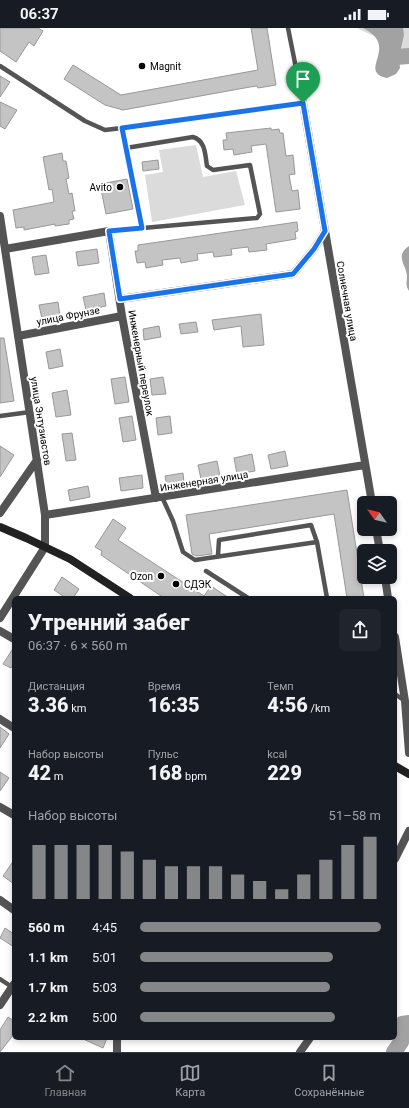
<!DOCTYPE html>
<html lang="ru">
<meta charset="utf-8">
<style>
:root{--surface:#171b24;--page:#20242c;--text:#f1f3f6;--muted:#9ea1a6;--line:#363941;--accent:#858687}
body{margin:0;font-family:Roboto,sans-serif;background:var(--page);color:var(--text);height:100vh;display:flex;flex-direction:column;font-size:15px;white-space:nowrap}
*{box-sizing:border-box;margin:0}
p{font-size:13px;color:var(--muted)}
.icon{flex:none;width:22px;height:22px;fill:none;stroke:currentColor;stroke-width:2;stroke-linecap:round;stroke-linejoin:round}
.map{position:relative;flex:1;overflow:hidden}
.side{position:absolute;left:12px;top:568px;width:385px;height:444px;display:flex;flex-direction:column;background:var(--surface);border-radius:6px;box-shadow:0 2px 6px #0003}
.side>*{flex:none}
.needle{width:26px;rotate:304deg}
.fabs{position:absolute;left:357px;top:468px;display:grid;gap:8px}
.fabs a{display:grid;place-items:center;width:40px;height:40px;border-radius:6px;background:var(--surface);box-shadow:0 2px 6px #0003;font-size:20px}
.pin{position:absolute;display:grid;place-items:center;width:34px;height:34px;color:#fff;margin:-41px -17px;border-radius:50% 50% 50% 0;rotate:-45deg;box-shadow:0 0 4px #0007}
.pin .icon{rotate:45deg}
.round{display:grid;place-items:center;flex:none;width:42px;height:42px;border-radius:6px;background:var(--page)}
.overview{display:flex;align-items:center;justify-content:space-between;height:68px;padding:0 16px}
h1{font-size:22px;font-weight:800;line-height:30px}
.figures{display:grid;grid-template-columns:repeat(3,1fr);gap:6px;height:68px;padding:4px 16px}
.figures div{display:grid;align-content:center}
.figures b{font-size:20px;font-weight:800}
.figures small{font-size:11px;font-weight:400}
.figures p{font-size:11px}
.chart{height:112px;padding:8px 16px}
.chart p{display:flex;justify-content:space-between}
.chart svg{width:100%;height:72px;margin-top:4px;stroke:var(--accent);stroke-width:6}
ul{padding:0 16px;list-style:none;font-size:13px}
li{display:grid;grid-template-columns:64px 48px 1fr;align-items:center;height:30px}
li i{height:10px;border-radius:5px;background:var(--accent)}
.status{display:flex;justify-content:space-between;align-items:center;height:28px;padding:0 20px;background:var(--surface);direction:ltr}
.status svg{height:11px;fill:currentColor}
.dock{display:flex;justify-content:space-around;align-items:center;height:56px;border-top:1px solid var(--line);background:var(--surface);font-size:11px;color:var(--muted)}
.dock a{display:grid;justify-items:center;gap:2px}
.dock .active{color:var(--accent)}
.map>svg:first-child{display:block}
.green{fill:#dbdbdb}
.water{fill:#a2a2a2}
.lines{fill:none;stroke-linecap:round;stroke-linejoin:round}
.river{stroke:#a2a2a2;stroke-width:16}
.building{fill:#c4c4c4;stroke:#989898}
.service{stroke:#545454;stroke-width:4.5}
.minor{stroke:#545454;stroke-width:8}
.secondary{stroke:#212121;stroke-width:8}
.route-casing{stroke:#fff;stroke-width:8}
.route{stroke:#1a73e8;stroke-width:5}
.poi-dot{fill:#000;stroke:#fff;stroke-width:1.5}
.labels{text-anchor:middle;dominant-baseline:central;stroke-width:4;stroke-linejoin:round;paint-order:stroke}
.poi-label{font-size:10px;fill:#000;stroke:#fff;text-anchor:start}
.street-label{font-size:10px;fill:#000;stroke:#fff}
</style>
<div class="status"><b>06:37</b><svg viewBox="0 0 49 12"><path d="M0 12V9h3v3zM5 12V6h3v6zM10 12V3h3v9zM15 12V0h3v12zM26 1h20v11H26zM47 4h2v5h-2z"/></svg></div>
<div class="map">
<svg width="409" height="1024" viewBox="0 0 409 1024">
<rect width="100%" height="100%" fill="#fff"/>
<!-- green -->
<path class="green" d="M357,0H409V25C393,14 374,9 357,0Z
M196,117L203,149L236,143L245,177L152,194L145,147L163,144L159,122Z"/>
<!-- water -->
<path class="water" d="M363,0H403L404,7L399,29L400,40L396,46L387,50C356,43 401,19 363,0Z
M409,218V263C405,256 407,255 407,248C407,238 394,228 409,218Z"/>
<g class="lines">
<!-- river -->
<path class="river" d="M381,0L391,10L393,26L396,29L409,28
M394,1024L401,1014L403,1005L402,996L409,995"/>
</g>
<!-- building -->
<path class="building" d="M0,0H38L43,3L34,18L29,14L16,34L0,23Z
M251,0H267L276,57L258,60L257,58L250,59L123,82L105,77L64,51L73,37L121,67L258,42Z
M0,48L10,54L0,69Z
M0,74L17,82L5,101L0,98Z
M271,100V102L279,101L280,105H283L286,128L293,127L295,146L289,147L292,163L298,162L300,181L276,184L266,116L251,118L252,124L234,127L233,121L224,122L223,112H227L226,105Z
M62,125L63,133H66L69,150L66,151L69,166L72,165L75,183H72L74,191L69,192V196L55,198V196L24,202V199L16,200L13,182L54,174L52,161L49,162L43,129Z
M158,132L159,141L143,143L142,134Z
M127,151L133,181L106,186L100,156Z
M297,194L298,203L295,204L296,211L266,216L267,222L249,224L248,219L231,221L232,227L214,229L213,224L197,226L198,232L181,235L180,230L162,232L163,237L146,240L145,234L137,235L135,223H138V217Z
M97,221L99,235L78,238L76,224Z
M46,227L49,245L35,247L32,229Z
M104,265L106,278L86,282L83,269Z
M58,274L60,288L42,291L39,277Z
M261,286L264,317L243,319L241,298L214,302L212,292Z
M196,294L198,304L181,306L179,296Z
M159,298L161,309L144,312L143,301Z
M0,310H4L14,373L0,375Z
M60,321L63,338L49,341L46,324Z
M125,349L129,374L115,376L111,351Z
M163,349L166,366L152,367L150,351Z
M67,362L71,387L56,389L52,365Z
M132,388L136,412L123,414L119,390Z
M170,388L172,405L158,407L156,390Z
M72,405L76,432L66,433L62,406Z
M0,418L14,427L0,449Z
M285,423L288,438L271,441L268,427Z
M252,426L255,443L237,446L234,430Z
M217,433L220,448L201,451L198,437Z
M183,445L184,455L167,458L165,448Z
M142,447L143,460L121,463L119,450Z
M88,458L90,469L70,473L68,462Z
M347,462L364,570H347L334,486L209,506L212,526L196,528L192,526L186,487Z
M113,491L126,500L118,512L204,568L211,558L229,570H164L101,527L102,523L95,519Z
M62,549L79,561L73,570H66L54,562Z
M14,619V635L11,640L3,636Z
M0,699L9,706L0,720Z
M0,744L9,750L0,763Z
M14,832V856L3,848Z
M5,900L14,906V919L0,910Z
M8,989L14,993V1006L0,1024V1002Z
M81,1010H107L103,1020Z"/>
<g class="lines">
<!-- service -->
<path class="service" d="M0,38L85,93L105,102L122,100L303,75L288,0
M122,100L142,200
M109,203L257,190L260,186L250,137L213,142L207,138C205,127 206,113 193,109L126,120
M0,388L30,384
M162,469L173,493L183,524L195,532L317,514L327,570
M218,527L219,512L311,497L317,514
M206,543L248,570
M395,666L405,673
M0,951L12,959"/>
<!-- minor -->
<path class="minor" d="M303,75L372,475
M0,188L45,487V519L0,590
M5,221L109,203L122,288L156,470
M120,271L293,246L314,221L325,203
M18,308L122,288
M0,485L37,432
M45,487L365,437
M376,501L380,523
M385,549L388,570
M0,603L14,611
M395,609L405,673L409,725
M0,691L14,700
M0,779L14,787
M395,831L409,803
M0,872L14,882
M0,977L14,956
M117,1010V1024
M300,1024L310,1010"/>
<!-- secondary -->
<path class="secondary" d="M0,499L26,510L70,531L130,570
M395,738L409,746"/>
</g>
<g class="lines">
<defs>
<path id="route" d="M303,75L325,203L314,221L293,246L120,271L109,203L142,200L122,100Z"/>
</defs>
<!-- route casing -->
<use href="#route" class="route-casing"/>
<!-- route -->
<use href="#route" class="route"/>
</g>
<!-- markers -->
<g class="poi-dot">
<circle cx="142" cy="38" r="4"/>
<circle cx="120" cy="159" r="4"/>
<circle cx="161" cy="548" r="4"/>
<circle cx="176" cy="556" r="4"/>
</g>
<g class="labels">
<!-- poi labels -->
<g class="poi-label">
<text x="150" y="38">Magnit</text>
<text x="112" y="159" text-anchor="end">Avito</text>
<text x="153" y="548" text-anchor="end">Ozon</text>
<text x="184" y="556">СДЭК</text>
</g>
<!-- street labels -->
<g class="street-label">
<text transform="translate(347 273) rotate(80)">Солнечная улица</text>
<text transform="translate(68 288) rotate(-11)">улица Фрунзе</text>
<text transform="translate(141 335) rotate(80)">Инженерный переулок</text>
<text transform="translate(41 393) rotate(81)">улица Энтузиастов</text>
<text transform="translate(204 453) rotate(-9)">Инженерная улица</text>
</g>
</g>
</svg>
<div class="fabs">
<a><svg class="needle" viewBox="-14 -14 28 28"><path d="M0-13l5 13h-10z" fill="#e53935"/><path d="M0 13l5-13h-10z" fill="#9ea1a6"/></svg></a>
<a><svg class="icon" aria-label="layers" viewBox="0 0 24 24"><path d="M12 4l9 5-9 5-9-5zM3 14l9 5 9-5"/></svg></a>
</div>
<div class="pin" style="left:303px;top:75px;background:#1e9e55"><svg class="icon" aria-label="arrive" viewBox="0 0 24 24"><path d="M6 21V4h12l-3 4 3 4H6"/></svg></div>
<section class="side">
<div class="overview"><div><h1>Утренний забег</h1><p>06:37 · 6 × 560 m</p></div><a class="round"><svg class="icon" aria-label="share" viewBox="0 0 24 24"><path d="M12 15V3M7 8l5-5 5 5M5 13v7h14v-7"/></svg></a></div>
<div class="figures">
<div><p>Дистанция</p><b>3.36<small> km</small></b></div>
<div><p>Время</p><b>16:35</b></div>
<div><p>Темп</p><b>4:56<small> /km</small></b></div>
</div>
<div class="figures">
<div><p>Набор высоты</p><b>42<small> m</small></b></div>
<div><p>Пульс</p><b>168<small> bpm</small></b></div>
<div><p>kcal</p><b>229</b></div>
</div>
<div class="chart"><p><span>Набор высоты</span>51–58 m</p>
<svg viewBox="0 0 160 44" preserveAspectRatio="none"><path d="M5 44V11M15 44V11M25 44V11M35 44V11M45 44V15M55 44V20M65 44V24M75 44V24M85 44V24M95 44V29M105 44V33M115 44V38M125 44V29M135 44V20M145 44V11M155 44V6"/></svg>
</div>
<ul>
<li><b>560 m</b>4:45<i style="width:100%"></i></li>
<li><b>1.1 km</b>5:01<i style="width:80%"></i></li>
<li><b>1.7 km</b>5:03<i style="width:79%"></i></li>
<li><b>2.2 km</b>5:00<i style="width:81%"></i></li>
</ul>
</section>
</div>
<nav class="dock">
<a class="active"><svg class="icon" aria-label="home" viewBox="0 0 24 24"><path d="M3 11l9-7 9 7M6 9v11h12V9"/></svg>Главная</a>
<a><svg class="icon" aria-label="map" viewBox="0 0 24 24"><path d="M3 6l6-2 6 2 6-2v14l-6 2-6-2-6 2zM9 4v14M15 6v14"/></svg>Карта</a>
<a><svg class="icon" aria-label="saved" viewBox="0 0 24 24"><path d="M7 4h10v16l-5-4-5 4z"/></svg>Сохранённые</a>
</nav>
